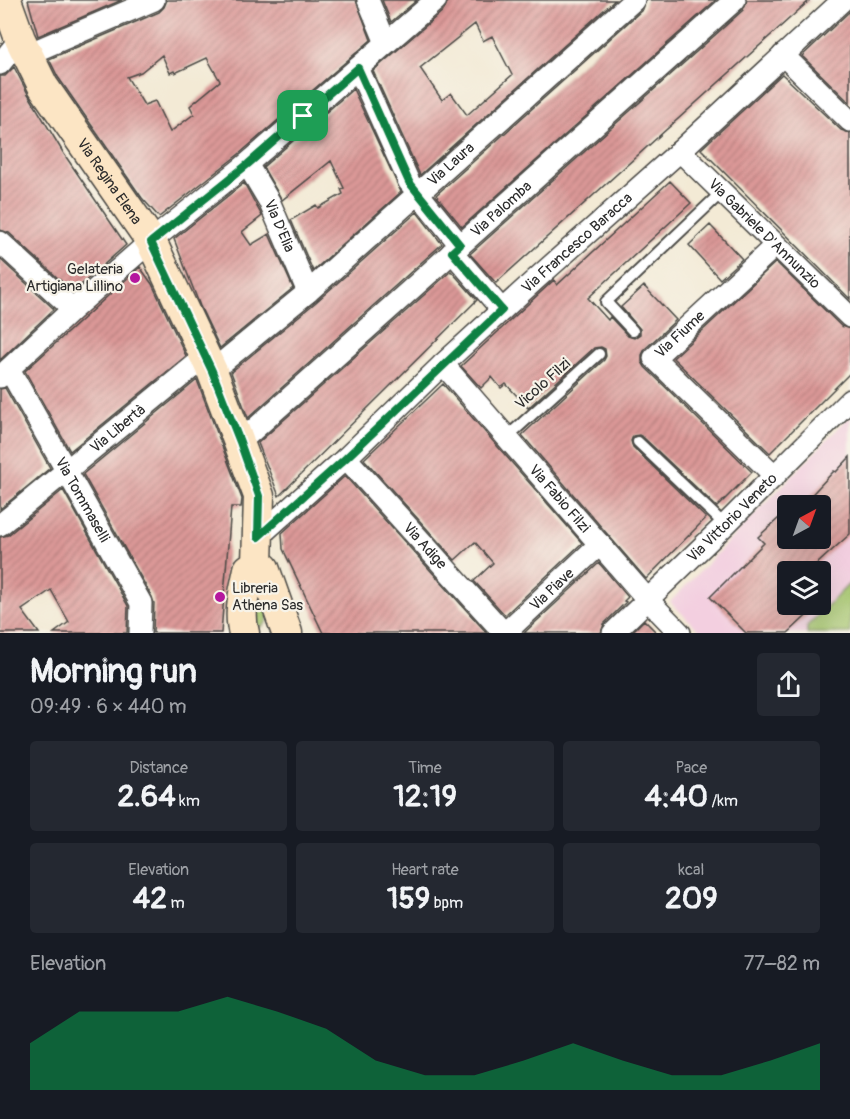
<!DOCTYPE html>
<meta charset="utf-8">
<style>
:root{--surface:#171b24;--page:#242831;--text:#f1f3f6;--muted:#9ea1a6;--accent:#0b8043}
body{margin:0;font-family:Pangolin,sans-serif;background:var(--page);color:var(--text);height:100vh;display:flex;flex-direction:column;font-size:22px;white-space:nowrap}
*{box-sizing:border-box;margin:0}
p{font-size:20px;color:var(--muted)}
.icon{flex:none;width:33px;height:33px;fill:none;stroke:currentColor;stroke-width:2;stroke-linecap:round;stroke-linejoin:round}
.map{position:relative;height:633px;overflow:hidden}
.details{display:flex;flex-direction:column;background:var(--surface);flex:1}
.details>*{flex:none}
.needle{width:39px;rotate:41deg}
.buttons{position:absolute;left:777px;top:495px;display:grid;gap:12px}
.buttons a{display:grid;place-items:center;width:54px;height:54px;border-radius:6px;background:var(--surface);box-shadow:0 6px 24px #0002;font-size:30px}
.pin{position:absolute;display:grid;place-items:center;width:51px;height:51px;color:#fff;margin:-26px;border-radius:12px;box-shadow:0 3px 9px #0006}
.round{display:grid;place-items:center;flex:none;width:63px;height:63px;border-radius:6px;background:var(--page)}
.headline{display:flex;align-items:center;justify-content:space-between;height:102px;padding:0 30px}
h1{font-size:33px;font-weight:700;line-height:45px}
.stats{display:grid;grid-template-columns:repeat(3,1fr);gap:9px;height:102px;padding:6px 30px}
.stats div{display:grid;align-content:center;border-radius:6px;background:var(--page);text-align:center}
.stats b{font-size:30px;font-weight:700}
.stats small{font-size:16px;font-weight:400}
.stats p{font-size:16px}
.chart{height:168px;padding:12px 30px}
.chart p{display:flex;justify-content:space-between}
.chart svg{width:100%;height:108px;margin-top:6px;fill:var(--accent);opacity:.7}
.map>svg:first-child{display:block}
.built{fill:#f3cfe0;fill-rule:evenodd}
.grass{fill:url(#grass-tufts);stroke:#68784c;stroke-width:1.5}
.pitch{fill:#a6c66e;stroke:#68784c;stroke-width:1.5}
.building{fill:url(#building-hatch);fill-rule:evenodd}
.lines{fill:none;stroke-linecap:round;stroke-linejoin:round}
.lane-casing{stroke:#494844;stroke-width:14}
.street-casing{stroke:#494844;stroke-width:24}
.secondary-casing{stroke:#494844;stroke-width:33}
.lane{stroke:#fff;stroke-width:10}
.street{stroke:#fff;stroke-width:21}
.secondary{stroke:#fce5c4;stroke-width:30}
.route-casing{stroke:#fff;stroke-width:12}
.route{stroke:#0b8043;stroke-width:8}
.poi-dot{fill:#b5179e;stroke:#f7f3e8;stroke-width:2}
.labels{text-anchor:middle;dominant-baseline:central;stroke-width:4.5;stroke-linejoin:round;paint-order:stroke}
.street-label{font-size:15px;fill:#2b2b2b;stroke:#f7f3e8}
.poi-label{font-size:15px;fill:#2b2b2b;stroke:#f7f3e8;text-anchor:end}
</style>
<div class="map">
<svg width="850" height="633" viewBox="0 0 850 633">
<defs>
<pattern id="grass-tufts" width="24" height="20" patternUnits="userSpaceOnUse" patternTransform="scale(1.5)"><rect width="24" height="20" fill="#a6c66e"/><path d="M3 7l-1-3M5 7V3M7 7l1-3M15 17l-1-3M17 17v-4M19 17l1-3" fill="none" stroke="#8faa5f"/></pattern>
<pattern id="building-hatch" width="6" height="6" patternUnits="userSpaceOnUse" patternTransform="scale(1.5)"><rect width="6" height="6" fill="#dc9998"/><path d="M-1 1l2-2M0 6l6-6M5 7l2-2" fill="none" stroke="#b37d7c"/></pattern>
</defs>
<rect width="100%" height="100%" fill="#f7f3e8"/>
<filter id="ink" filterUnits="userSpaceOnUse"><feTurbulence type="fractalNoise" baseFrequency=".0167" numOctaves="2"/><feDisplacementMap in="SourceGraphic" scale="12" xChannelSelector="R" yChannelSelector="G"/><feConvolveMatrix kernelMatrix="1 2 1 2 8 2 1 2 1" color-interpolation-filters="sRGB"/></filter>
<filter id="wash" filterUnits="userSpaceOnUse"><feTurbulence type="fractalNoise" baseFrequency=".008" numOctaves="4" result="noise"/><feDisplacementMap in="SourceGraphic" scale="24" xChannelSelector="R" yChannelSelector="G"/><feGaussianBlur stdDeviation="1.35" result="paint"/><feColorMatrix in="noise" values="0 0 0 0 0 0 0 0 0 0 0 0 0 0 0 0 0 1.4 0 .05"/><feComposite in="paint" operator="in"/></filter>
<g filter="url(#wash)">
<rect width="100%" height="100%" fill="#f3ead5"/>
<!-- built -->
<path class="built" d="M850,416V633H702L670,602ZM788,506H820V538H788ZM788,572H820V604H788Z"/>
<!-- grass -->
<path class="grass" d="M258,586L269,615L266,623L261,627L254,624Z"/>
<!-- pitch -->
<path class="pitch" d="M850,583V633H807V626Z"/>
<g id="blocks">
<!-- building -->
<path class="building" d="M28,0H122L38,36Z
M167,0H356L371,40L239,154L159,217L142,198L58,77L49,59L159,12L164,7ZM162,55L170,73L174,71L175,73L207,58L220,81L190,106L194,114L170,132L155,101L144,105L127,77L141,72Z
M382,0H417L391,22Z
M448,0H615L420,175L373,71L444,10ZM475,24L483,41L492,36L512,75L467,115L451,93L442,100L420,68Z
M646,0H716L462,227L436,195L643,9Z
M747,0H810L496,283L470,254L743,10Z
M850,11V103L802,56Z
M14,67L28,94L64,154L126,245L73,292L9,233L0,230V76H5Z
M782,74L841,130L850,133V299L701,149Z
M353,89L401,192L313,271L291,220L316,205L318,208L343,194L341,189L344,188L331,161L282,200L263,167Z
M670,181L691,203L588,298L608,320L610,317L628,336L634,338L640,334V329L621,307L644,286L676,320L645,349L642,355V362L645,367L752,472L717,507L643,437L639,435L633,436L631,441L633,447L706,518L646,579L522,435L604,360L606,356L605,349L601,347L594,348L528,408L506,384L501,388L492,377L481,388L461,366L554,280L557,285Z
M244,183L262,216L242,232L251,245L269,234L293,288L220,348L200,306L174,239Z
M417,212L442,244L248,418L231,372L316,302Z
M710,225L742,259L720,279L689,245Z
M0,259L54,309L0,360Z
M776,262L841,326L850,329V373L770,453L673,358Z
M140,267L152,284L186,356L70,451L25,371Z
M451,271L477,300L279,496L258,443Z
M197,380L242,499L241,507H231L221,633H153L154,603L152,597L83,474Z
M443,384L582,543L505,615L474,581L493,563L475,542L455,560L364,459Z
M5,388L50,468L0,509V389Z
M850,457V534L808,572H788V604H819L788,633H746L710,597L764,543L758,537L788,510V538H820V506H801L834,471L836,472Z
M345,476L487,633H323L283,549L282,533Z
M63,490L128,606L127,633H54L69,622L51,590L22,610L39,633H0V537L8,535Z
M599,563L628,597L624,601L626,602L604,624L601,633H524Z
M644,620L657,633H631Z"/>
</g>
</g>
<g filter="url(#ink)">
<use href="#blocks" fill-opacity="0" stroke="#494844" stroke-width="1.5"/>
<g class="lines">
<defs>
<path id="lane" d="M633,331L606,302L722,192
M507,437L599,354
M638,442L725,525"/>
<g id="street">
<path d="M368,0L386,43"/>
<path d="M28,54L154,0"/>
<path d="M783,55L850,121"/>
<path d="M0,64L20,39"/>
<path d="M358,68L409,182L460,245"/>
<path id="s1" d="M680,151L850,317"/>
<path id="s2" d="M247,164L269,201L308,292"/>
<path d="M0,242L73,309"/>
<path d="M452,252L502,310"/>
<path id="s3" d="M443,364L647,599L680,633"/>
<path id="s4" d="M9,369L141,603L140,633"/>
<path id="s5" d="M212,371L308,292L634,0"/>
<path d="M0,377L73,309L151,241L247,164L436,0"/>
<path id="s6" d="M240,442L735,0"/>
<path id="s7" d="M346,458L504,633"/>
<path id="s8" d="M775,476L654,358L776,245"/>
<path id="s9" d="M0,525L206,356"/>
<path id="s10" d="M258,537L346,458L443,364L536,279L680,151L843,0"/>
<path id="s11" d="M505,633L600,544"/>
<path id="s12" d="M613,633L725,525L850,400"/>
</g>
<g id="secondary">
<path id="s13" d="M6,0L20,39L43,86L151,241L212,371L259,496L257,564"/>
<path d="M244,633C238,612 245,590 249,569L257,564L264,568L287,633"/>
</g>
</defs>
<!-- lane casing -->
<use href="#lane" class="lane-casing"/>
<!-- street casing -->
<use href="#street" class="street-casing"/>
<!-- secondary casing -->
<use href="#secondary" class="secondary-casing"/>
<!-- lane -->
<use href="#lane" class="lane"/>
<!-- street -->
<use href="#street" class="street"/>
<!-- secondary -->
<use href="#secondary" class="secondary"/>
</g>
</g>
<g class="lines" filter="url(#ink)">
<defs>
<path id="route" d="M358,68L409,182L460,245L452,252L502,310L346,458L258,537L259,496L240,442L212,371L151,242L248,164Z"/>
</defs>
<!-- route casing -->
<use href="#route" class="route-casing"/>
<!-- route -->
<use href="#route" class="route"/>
</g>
<!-- markers -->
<g class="poi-dot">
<circle cx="135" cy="278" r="6"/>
<circle cx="220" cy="597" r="6"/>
</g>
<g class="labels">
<!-- street labels -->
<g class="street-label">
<text stroke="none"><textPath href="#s5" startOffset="316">Via Laura</textPath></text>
<text stroke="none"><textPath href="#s13" startOffset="210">Via Regina Elena</textPath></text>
<text stroke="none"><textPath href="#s6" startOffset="350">Via Palomba</textPath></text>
<text stroke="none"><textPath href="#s2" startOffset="70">Via D'Elia</textPath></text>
<text stroke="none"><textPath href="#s1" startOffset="118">Via Gabriele D'Annunzio</textPath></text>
<text stroke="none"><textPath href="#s10" startOffset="434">Via Francesco Baracca</textPath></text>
<text stroke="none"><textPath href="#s8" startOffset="204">Via Fiume</textPath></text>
<text transform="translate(543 384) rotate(-42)">Vicolo Filzi</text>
<text stroke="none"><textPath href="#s9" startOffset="152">Via Libertà</textPath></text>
<text stroke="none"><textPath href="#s4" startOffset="150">Via Tommaselli</textPath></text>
<text stroke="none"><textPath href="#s3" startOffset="178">Via Fabio Filzi</textPath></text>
<text stroke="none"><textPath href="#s12" startOffset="166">Via Vittorio Veneto</textPath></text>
<text stroke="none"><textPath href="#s7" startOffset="118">Via Adige</textPath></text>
<text stroke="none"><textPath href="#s11" startOffset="64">Via Piave</textPath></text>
</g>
<!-- poi labels -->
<g class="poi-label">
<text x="123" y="269">Gelateria<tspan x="123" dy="17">Artigiana Lillino</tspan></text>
<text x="232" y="588" text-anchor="start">Libreria<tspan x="232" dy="17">Athena Sas</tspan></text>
</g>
</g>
</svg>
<div class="buttons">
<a><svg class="needle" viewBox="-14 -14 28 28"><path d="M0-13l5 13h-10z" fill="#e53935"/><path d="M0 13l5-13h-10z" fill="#9ea1a6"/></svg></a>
<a><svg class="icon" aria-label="layers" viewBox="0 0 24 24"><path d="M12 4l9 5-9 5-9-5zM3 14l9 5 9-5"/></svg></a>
</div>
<div class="pin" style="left:303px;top:116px;background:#1e9e55"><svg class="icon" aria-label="arrive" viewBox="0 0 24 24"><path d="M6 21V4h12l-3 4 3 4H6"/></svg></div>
</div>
<section class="details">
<div class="headline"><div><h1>Morning run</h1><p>09:49 · 6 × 440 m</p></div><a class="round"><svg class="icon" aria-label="share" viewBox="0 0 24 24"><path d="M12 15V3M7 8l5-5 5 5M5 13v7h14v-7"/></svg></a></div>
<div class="stats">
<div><p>Distance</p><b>2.64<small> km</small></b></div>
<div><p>Time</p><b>12:19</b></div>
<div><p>Pace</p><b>4:40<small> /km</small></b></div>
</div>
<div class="stats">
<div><p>Elevation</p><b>42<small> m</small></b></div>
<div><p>Heart rate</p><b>159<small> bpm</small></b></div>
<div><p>kcal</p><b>209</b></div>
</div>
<div class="chart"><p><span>Elevation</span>77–82 m</p>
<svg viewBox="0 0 160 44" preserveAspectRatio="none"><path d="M0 44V25L10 12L20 12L30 12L40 6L50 12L60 19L70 32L80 38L90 38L100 32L110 25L120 32L130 38L140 38L150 32L160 25V44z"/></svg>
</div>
</section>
